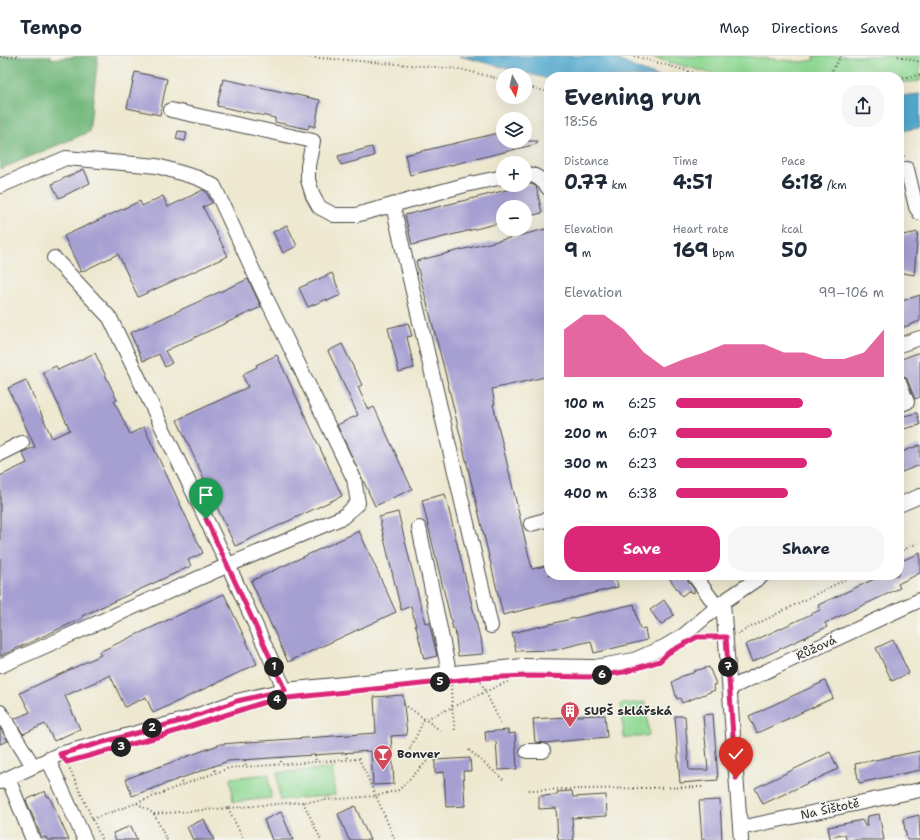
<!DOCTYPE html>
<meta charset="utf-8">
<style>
:root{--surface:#fff;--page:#f6f6f7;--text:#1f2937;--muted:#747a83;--line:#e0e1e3;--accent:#db2777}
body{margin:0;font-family:"Shantell Sans",sans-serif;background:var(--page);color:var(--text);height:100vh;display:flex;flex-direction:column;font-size:15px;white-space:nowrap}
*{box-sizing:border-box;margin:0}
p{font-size:13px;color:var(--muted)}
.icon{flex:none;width:22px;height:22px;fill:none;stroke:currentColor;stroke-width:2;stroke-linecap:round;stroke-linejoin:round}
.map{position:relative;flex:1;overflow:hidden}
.details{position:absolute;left:544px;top:16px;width:360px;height:508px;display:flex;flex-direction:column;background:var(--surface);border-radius:16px;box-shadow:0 4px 16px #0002}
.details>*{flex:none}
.needle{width:26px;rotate:171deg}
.buttons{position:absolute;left:496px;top:12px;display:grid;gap:8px}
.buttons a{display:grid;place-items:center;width:36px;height:36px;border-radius:50%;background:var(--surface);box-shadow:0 4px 16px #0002;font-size:20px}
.pin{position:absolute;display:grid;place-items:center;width:34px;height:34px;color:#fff;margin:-41px -17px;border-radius:50% 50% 50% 0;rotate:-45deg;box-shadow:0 0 4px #0007}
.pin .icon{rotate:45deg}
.km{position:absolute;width:20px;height:20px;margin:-10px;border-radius:50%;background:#222;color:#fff;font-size:11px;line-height:20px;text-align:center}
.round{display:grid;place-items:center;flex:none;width:42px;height:42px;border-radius:16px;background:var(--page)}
.summary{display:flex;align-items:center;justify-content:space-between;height:68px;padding:0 20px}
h1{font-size:22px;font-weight:700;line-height:30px}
.metrics{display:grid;grid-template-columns:repeat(3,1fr);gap:6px;height:68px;padding:4px 20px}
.metrics div{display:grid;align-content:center}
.metrics b{font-size:20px;font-weight:700}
.metrics small{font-size:11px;font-weight:400}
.metrics p{font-size:11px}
.chart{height:112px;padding:8px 20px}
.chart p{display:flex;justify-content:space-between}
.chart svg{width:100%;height:72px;margin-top:4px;fill:var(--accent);opacity:.7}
.action{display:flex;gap:8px;margin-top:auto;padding:8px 20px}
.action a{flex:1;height:46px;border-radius:16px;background:var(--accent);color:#fff;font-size:16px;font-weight:700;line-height:46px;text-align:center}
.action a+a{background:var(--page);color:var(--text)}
ul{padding:0 20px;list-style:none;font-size:13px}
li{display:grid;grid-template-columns:64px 48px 1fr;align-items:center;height:30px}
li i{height:10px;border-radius:5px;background:var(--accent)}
header{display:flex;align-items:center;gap:24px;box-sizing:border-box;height:56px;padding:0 20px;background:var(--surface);border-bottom:1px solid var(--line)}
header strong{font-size:19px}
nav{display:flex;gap:22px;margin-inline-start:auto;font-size:14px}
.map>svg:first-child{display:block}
.green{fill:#91d994;stroke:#5e8260}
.forest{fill:#74b97e;stroke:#507254}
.water{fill:#51a8ce;stroke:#3e6a7c}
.building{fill:#a69fd2}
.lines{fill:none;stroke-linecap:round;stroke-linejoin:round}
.minor-casing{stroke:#484744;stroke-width:16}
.path{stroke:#484744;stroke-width:2;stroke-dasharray:1 3;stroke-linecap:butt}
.minor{stroke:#fff;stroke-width:14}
.route-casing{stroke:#fff;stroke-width:8}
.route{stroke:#db2777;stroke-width:5}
.labels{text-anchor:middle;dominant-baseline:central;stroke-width:3;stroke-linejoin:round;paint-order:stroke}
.street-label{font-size:12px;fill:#2b2b2b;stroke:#f6f6f2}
.poi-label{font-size:12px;font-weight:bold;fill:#2b2b2b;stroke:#f6f6f2;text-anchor:start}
</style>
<header>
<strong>Tempo</strong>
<nav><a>Map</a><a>Directions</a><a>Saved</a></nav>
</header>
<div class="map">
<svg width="920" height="784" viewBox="0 0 920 784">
<rect width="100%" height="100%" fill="#f6f6f2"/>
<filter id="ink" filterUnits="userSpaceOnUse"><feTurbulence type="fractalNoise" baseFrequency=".025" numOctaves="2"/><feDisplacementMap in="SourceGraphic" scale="8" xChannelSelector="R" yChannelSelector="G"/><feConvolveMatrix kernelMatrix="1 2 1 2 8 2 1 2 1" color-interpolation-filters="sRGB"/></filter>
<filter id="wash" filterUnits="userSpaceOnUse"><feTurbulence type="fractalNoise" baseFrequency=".012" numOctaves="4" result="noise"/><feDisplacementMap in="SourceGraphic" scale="16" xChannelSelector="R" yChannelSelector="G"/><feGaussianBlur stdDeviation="0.9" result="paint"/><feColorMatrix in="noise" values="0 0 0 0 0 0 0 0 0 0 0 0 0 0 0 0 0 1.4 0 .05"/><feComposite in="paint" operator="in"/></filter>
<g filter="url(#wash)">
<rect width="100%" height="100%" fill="#ede8cf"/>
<!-- green -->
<path class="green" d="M647,0H742L802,6L814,4V0H920V25L899,27V21H724Z
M646,646L649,680L624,682L621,648Z
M332,712L335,739L280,744L277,717Z
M269,718L271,742L233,746L230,722Z"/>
<!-- forest -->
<path class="forest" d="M0,0H51V3L82,0H98L89,76L0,113Z"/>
<!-- water -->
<path class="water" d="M459,0H610L638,13L660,21H549V23Z
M920,38V72L899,75V40Z"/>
<g id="blocks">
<!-- building -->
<path class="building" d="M135,16L167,23L160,59L127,52Z
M223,23L320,44L315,71L309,69L308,73L275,66V62L217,50Z
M178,75L187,76L185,85L176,83Z
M503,76V85H537V88L410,119L405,99Z
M372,91L374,100L341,109L338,100Z
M84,113L90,127L59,142L52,128Z
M531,128L536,130L542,157L525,161V151H503V166L412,189L405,159Z
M203,134L206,136L212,147L203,151L228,200L138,241L118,198L81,216L64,180L140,145L142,150L163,140L168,151Z
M287,169L297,190L283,197L273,176Z
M546,173L549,184V320L492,333L495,348H493L532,513L549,509V519H615L618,531L503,559L446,320L416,205Z
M918,176L914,219L899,216V180Z
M332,217L341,239L327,245V243L308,251L299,232Z
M248,223L261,251L165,295L172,307L165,311L159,298L143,305L130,277Z
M920,239V265L899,273V246Z
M408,267L412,280L407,281L414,312L399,316L388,272Z
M342,288L362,329L358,331L368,354L374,351L412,433L375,450L337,369L358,359L328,295Z
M920,296V341L915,343L907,323L903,319L899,308V304Z
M95,297L117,344L114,345L130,378L144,371L203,497L188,504L191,510L82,560L83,562L0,600V420L27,407L22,396L35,391L8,332L26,324L52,382L70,374L43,316L56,310L58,314Z
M277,299L342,440L235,490L177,364L248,331L243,321L245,317L257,311L256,309Z
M917,357L920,369L899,374V361Z
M920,389V409L899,417V397Z
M445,438L480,582L481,581L483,598L458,600L455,573H453L422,444Z
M398,456L425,567L429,566L437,600L424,603L411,550L401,554L379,461Z
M359,475L396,556L288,606L251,525Z
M920,497V517L898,528L900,532L825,567L827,571L752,606L745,589L820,554L818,549L883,519H899V506Z
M667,519H686L687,524L694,533V537L688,535L682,540Z
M224,538L257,608L153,657L146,641L125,651L110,619L65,640L80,673L54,685L45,668L23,678L14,663L30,656L20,637L101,599L99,596Z
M664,544L674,559L661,569L650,554Z
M634,548L640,573L645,572L647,584L594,597L591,585L554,594L516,595L512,577Z
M893,584L909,617L892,625L876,592Z
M709,611L716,628L713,629L715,634L682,647L680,642L677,643L672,626L682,620L693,617L694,615Z
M825,625L833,642L757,677L749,660Z
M403,639L407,679L391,680L394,728L373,729L371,695L228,705L132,740L126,723L221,688L376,677L374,641Z
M713,658L718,724L680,727L675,660H685L689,714H708L703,659Z
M597,659H605L607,681L545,687L535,686L533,663Z
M0,672L8,685L0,688Z
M508,674V678L515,677L517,713L498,714L496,685L486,686L485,676Z
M920,695V714L859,727L855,708Z
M830,696L838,713L763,748L755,732Z
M470,702L471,715H463L465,750L446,751L444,716L435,717V704Z
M45,735L47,741L49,740L69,784H47L46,781L42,782L26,744Z
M572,735L573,741L606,739L607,760L572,762L574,784H558L556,752L539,753V740L557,739V736Z
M720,744L722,784H702L699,745Z
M355,750L370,784H349L338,758Z
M281,756L293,784H272L264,764Z
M879,758L884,784H846L845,778L830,782L828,771L862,764L865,770H867L866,763L868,762V760Z
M919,759L920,784H907L903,763Z
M204,763L214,784H193L187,771Z
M131,770L137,784H116L113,777Z"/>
</g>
</g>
<g filter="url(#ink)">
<use href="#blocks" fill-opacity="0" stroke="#484744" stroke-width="1"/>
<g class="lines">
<defs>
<path id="minor" d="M171,54L313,85L308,110V124L313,140L319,151L334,159H356L465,129L503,121
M907,113L916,151L920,157
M525,118C536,118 543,124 549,133
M0,130L66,102L157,110L198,122L214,130L258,225L354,423L358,447L343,461L224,511L0,610
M393,150L491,570
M54,202L110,262L228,509L285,634
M899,289L920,282
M899,326L907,346L899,349
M0,398L22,387
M899,449L920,440
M531,468L549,463
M419,472L449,616
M694,519L717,551
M723,546L741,784
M730,632L920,544
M0,656L33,710
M527,695H543
M48,703L85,784
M8,722L33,784
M0,726L60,698L184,664L237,645L285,634L523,610L595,611L634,604L664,591L684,579L723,546L763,519
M740,772L920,734"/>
</defs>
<!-- minor casing -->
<use href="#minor" class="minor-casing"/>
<!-- path -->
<path class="path" d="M0,0L7,1L20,0
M295,0L460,13L503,24
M634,0L709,21
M898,0L920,6
M828,21L841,0
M899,22L920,19
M525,30L549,36
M899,93L905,102
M899,496L920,486
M737,578L854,519
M701,581H713
M481,626L501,668
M451,629L452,651L455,675
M404,648L441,675
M469,694L505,725
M346,697L347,704
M408,697L424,664L511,624
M315,699L316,706
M281,701V709
M245,704L246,711
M68,709L102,784
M213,710L216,717
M180,722L182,729
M151,733L154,740
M529,734L702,731
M303,746L321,784
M137,747L182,729L229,712L359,703L376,740L399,734L436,696
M228,752L244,784
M154,758L167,784
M92,763L137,747L154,758L376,740L395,784"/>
<!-- minor -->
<use href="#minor" class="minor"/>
</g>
</g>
<g class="lines" filter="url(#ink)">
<defs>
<path id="route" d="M206,463L285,634L237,645L184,664L60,698L67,706L161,680L262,647L288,642L479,622L528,620L590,621L624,616L660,605L668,597L697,581H726L736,722"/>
</defs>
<!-- route casing -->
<use href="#route" class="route-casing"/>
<!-- route -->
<use href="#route" class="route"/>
</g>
<!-- icons -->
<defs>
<symbol id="building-pin" viewBox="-11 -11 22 30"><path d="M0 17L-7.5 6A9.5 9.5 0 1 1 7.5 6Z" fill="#d1495b" stroke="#f6f6f2"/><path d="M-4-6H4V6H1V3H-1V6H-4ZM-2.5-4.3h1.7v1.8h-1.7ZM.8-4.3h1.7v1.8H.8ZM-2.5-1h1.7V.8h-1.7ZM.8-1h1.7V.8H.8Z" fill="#fff"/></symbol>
<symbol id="bar-pin" viewBox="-11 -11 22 30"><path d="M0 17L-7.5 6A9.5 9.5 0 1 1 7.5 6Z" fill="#d1495b" stroke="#f6f6f2"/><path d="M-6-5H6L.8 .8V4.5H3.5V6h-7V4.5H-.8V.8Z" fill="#fff"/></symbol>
</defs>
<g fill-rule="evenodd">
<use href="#building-pin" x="559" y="644" width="22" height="30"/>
<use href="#bar-pin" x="372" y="687" width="22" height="30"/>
</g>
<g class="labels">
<!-- street labels -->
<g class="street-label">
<text transform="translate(816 592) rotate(-25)">Růžová</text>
<text transform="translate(830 753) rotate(-12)">Na Šištotě</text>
</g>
<!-- poi labels -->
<g class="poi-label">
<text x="584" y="655">SUPŠ sklářská</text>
<text x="397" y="698">Bonver</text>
</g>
</g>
</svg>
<div class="buttons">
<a><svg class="needle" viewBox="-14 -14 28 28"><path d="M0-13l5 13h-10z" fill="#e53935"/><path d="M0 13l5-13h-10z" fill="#747a83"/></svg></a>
<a><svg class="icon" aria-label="layers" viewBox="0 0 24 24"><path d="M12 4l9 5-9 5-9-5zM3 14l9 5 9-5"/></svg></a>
<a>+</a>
<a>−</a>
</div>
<div class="pin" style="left:206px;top:463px;background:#1e9e55"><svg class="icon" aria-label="arrive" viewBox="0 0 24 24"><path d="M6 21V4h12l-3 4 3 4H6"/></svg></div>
<div class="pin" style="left:736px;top:722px;background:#d93025"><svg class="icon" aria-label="check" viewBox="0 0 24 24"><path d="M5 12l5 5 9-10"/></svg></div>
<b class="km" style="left:274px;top:611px">1</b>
<b class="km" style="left:152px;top:672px">2</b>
<b class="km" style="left:121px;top:691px">3</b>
<b class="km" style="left:277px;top:644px">4</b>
<b class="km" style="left:440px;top:626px">5</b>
<b class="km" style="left:602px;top:619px">6</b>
<b class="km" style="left:728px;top:611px">7</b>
<section class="details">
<div class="summary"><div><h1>Evening run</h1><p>18:56</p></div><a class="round"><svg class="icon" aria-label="share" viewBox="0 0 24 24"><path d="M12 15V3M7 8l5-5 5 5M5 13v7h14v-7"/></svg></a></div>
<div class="metrics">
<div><p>Distance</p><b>0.77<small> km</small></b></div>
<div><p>Time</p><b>4:51</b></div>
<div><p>Pace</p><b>6:18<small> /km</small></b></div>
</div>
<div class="metrics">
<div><p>Elevation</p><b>9<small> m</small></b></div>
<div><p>Heart rate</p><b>169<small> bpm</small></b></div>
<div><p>kcal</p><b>50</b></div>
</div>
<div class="chart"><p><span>Elevation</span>99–106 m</p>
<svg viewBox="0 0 160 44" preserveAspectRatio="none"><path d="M0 44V15L10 6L20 6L30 15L40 29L50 38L60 33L70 29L80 24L90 24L100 24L110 29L120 29L130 33L140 33L150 29L160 15V44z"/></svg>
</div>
<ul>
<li><b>100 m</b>6:25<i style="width:61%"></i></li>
<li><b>200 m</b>6:07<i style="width:75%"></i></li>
<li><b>300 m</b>6:23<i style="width:63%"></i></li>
<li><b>400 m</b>6:38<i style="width:54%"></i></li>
</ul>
<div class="action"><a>Save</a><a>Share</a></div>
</section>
</div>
